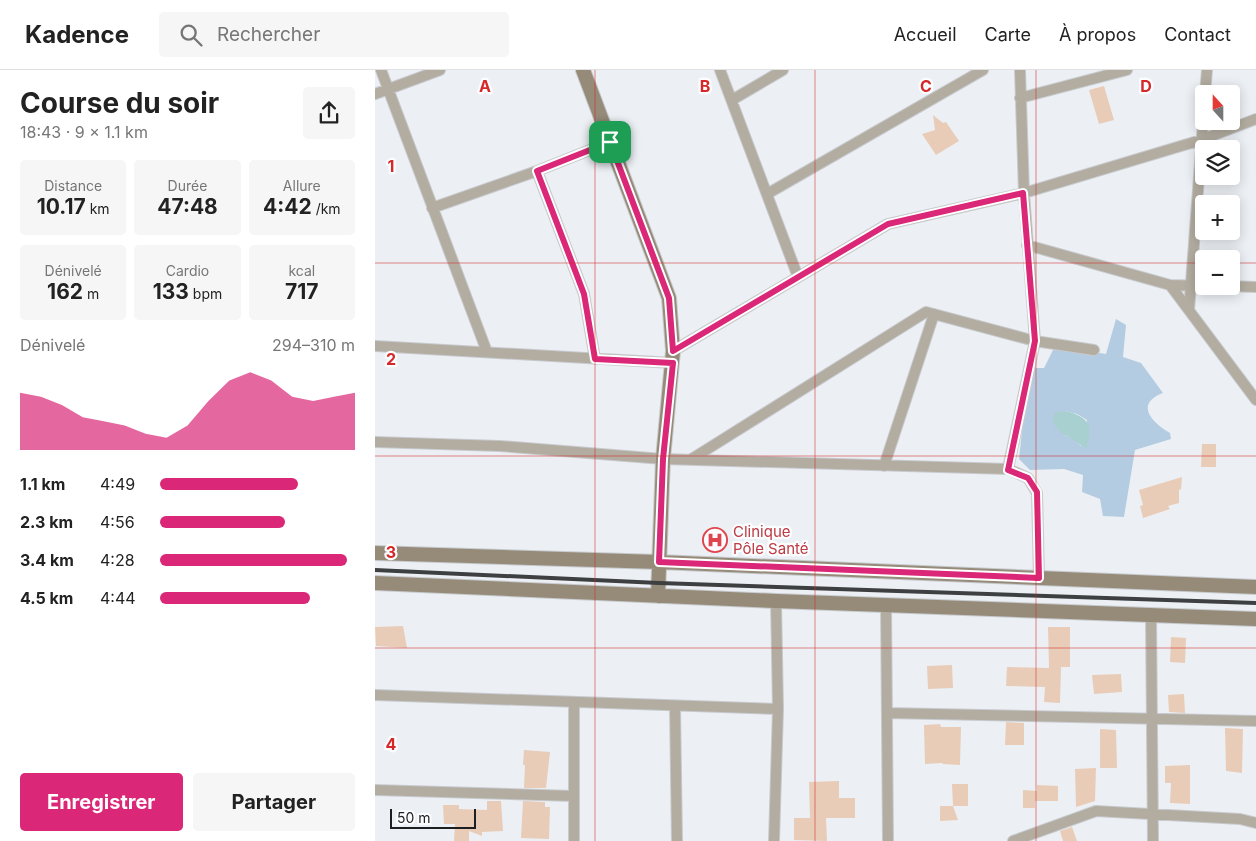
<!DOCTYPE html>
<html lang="fr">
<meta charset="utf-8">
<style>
:root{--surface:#fff;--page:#f6f6f6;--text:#222;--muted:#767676;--line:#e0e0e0;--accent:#db2777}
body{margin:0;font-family:Inter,sans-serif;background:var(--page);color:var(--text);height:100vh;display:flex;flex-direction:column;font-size:19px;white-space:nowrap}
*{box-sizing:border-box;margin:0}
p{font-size:16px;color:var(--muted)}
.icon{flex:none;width:28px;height:28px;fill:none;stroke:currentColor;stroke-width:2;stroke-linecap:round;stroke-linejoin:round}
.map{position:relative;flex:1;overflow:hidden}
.side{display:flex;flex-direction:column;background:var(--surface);width:375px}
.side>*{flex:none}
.needle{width:32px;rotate:339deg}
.tools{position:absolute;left:820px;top:15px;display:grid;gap:10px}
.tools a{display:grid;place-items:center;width:45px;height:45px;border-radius:5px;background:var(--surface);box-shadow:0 2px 12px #0003;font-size:25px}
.scale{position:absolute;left:15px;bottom:12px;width:86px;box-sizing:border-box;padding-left:5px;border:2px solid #1d1e20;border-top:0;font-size:14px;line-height:18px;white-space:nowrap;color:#1d1e20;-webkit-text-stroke:4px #fbfdff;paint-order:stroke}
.pin{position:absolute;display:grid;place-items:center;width:42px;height:42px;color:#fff;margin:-21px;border-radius:10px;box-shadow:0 2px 8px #0006}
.round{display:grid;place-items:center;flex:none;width:52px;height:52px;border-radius:5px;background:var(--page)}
.summary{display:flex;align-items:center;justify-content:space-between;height:85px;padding:0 20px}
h1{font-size:28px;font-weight:700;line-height:38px}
.stats{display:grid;grid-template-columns:repeat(3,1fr);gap:8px;height:85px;padding:5px 20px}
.stats div{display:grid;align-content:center;border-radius:5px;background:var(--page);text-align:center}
.stats b{font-size:21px;font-weight:700}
.stats small{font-size:14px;font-weight:400}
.stats p{font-size:14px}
.chart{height:140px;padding:10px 20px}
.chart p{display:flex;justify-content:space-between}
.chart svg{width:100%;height:90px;margin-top:5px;fill:var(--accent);opacity:.7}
.button{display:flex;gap:10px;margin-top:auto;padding:10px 20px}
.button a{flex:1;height:58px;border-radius:5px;background:var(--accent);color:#fff;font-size:20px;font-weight:700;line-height:58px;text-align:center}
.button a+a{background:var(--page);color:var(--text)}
ul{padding:0 20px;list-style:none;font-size:16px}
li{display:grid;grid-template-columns:80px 60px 1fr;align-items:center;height:38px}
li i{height:12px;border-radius:6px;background:var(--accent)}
header{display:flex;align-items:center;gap:30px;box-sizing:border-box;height:70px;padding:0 25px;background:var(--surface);border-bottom:1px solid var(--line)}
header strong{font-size:24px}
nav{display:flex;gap:28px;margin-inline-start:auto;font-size:18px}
.search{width:350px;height:45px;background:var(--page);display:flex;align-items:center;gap:12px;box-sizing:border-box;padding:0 18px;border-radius:5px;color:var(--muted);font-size:19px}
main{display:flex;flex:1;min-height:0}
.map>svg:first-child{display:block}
.green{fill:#b4cce1;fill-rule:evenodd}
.water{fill:#a8d0d0}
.building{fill:#e8ccb7}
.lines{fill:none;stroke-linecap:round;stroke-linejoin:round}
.street-casing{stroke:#c7cace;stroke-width:12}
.secondary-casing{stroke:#c7cace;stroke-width:16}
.street{stroke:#b3aca0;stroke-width:10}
.secondary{stroke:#968b79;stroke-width:14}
.rail{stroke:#3d3f41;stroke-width:4}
.route-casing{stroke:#fff;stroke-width:10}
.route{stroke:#db2777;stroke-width:6}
.grid{fill:none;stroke:#d62828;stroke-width:1;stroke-opacity:0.55}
.labels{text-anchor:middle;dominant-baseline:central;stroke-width:4.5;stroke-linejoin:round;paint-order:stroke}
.health-label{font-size:15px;fill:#be3a42;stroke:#fbfdff;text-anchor:start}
.grid-label{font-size:16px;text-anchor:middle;font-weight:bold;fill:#d62828;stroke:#fbfdff;stroke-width:4.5;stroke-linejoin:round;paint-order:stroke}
</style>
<header>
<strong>Kadence</strong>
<div class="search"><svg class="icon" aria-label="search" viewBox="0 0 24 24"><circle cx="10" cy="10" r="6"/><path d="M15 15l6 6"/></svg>Rechercher</div>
<nav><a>Accueil</a><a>Carte</a><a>À propos</a><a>Contact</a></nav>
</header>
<main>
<section class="side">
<div class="summary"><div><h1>Course du soir</h1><p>18:43 · 9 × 1.1 km</p></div><a class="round"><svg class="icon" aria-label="share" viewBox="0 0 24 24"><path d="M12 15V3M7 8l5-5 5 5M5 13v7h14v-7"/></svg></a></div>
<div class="stats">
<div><p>Distance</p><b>10.17<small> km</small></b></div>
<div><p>Durée</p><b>47:48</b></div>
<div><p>Allure</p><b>4:42<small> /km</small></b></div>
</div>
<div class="stats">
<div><p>Dénivelé</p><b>162<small> m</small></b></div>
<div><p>Cardio</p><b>133<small> bpm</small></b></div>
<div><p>kcal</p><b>717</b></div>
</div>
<div class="chart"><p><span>Dénivelé</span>294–310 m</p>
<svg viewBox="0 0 160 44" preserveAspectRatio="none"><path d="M0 44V16L10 18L20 22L30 28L40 30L50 32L60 36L70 38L80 32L90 20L100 10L110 6L120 10L130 18L140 20L150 18L160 16V44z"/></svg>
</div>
<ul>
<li><b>1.1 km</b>4:49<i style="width:71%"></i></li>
<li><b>2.3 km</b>4:56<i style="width:64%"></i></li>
<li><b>3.4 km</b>4:28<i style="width:96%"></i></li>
<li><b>4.5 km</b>4:44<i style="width:77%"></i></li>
</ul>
<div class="button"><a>Enregistrer</a><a>Partager</a></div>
</section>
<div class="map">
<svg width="881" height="771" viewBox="0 0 881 771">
<rect width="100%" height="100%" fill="#ecf0f4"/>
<!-- green -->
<path class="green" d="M741,249L751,255L748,287L766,293L788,323C759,334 777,353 795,363L796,369L760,380L749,447L728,446L725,429L707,422L708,405L689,399L655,400L644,389L651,324L659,298H669L680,276L731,284ZM690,341L702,344L712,350L706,376L700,370L690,365Z"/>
<!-- water -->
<path class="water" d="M690,341C712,346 720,355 711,378C705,376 703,372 697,369C687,363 681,360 677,349L681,342Z"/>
<!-- building -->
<path class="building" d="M729,16L739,50L724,54L714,20Z
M558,45L568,53L571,52L584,71L561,85L547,64L560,60Z
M827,374H841V397H826Z
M807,407L806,419L804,420V433L793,436L795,439L768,448L765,436L768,435L764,420Z
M28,556L32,578L1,576L0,557Z
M673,557H695V597H686L685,633L669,632L670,617L631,616L632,597L674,598Z
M796,567L811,568L810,593L795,592Z
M577,595L578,618L553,619L552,596Z
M746,604L747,622L719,624L717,605Z
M809,624L810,643L794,642L793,625Z
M631,652L649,653V675H630Z
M565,654L566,657H586L585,695L568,694L567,693L550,694L549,655Z
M850,658L868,659L867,703L851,701Z
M725,659L741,660L742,698H725Z
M149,680L175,682L171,718H149L150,695H148Z
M815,695V734L795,733L796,713H790V696Z
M721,698L720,731L701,737L700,699Z
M464,711V728H480V748H451L452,771L419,770V748H435L434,712Z
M577,714H593V736H578Z
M662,715L683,716V731H660V738H648V720L662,721Z
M112,731H126L128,761L107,762V766L94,761V771H79L80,754H69L68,735H84V739L112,740Z
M148,731L170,732V737H175L174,769L146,768Z
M565,736H578L583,750L565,751Z
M697,757L702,771H688L685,761Z"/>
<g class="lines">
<defs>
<path id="street" d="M6,0L112,282
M345,0L423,207
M0,24L65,0
M830,24L832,0
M645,28L752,0
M357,30L408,0
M162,101L209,224L220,289
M392,124L608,0
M57,138L162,101L235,72
M652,175L795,215L829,216
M795,215L881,330
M853,216L881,217
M814,240L829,40
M0,276L298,293
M298,281L513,154L649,123L826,70L881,49
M0,372L125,376L288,389L633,399L653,408L662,423L664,508
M315,390L551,242L660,271L719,280
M509,396L559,244
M633,399L660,271L649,123L645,0
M511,535L513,771
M776,545L778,771
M0,625L403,639
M199,632V771
M300,637L302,771
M512,643L881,651
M0,720L199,726
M399,771L403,639L401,531
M638,771L721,741L865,749L881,753"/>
<path id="secondary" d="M208,0L294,228L298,281L288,389L283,526
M0,483L284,492L881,517
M0,513L401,531L881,549"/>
</defs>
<!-- street casing -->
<use href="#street" class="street-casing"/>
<!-- secondary casing -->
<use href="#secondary" class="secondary-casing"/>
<!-- street -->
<use href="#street" class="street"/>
<!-- secondary -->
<use href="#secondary" class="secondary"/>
<!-- rail -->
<path class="rail" d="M0,500L284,513L881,533"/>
</g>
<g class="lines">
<defs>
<path id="route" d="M235,72L294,228L298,281L513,154L648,123L660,271L633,400L653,408L662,422L664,508L284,492L288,389L298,293L220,289L209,224L162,101Z"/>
</defs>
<!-- route casing -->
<use href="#route" class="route-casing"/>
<!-- route -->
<use href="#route" class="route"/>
</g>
<!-- grid -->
<path class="grid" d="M220,0V771M440,0V771M661,0V771M0,193H829M856,193H881M0,386H881M0,578H881"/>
<!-- icons -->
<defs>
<symbol id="hospital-ring" viewBox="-11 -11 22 22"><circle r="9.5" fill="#fbfdff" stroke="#e0444e" stroke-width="1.5"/><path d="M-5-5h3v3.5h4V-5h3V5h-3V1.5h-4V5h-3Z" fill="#e0444e"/></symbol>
</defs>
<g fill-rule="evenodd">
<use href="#hospital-ring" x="326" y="456" width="28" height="28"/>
</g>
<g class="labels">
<!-- health labels -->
<g class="health-label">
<text x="358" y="461">Clinique<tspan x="358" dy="17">Pôle Santé</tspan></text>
</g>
</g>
<g class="grid-label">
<text x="110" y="22">A</text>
<text x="330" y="22">B</text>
<text x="551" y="22">C</text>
<text x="771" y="22">D</text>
<text x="16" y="102">1</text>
<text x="16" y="295">2</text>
<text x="16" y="488">3</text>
<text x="16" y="680">4</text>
</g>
</svg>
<div class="tools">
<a><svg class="needle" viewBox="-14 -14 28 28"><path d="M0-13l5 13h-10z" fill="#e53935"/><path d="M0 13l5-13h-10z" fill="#767676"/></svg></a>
<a><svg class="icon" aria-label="layers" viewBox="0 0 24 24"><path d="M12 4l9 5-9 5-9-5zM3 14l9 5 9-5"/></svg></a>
<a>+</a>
<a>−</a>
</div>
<div class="scale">50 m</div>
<div class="pin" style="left:235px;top:72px;background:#1e9e55"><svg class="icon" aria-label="arrive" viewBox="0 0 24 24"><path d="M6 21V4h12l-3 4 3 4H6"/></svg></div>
</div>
</main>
